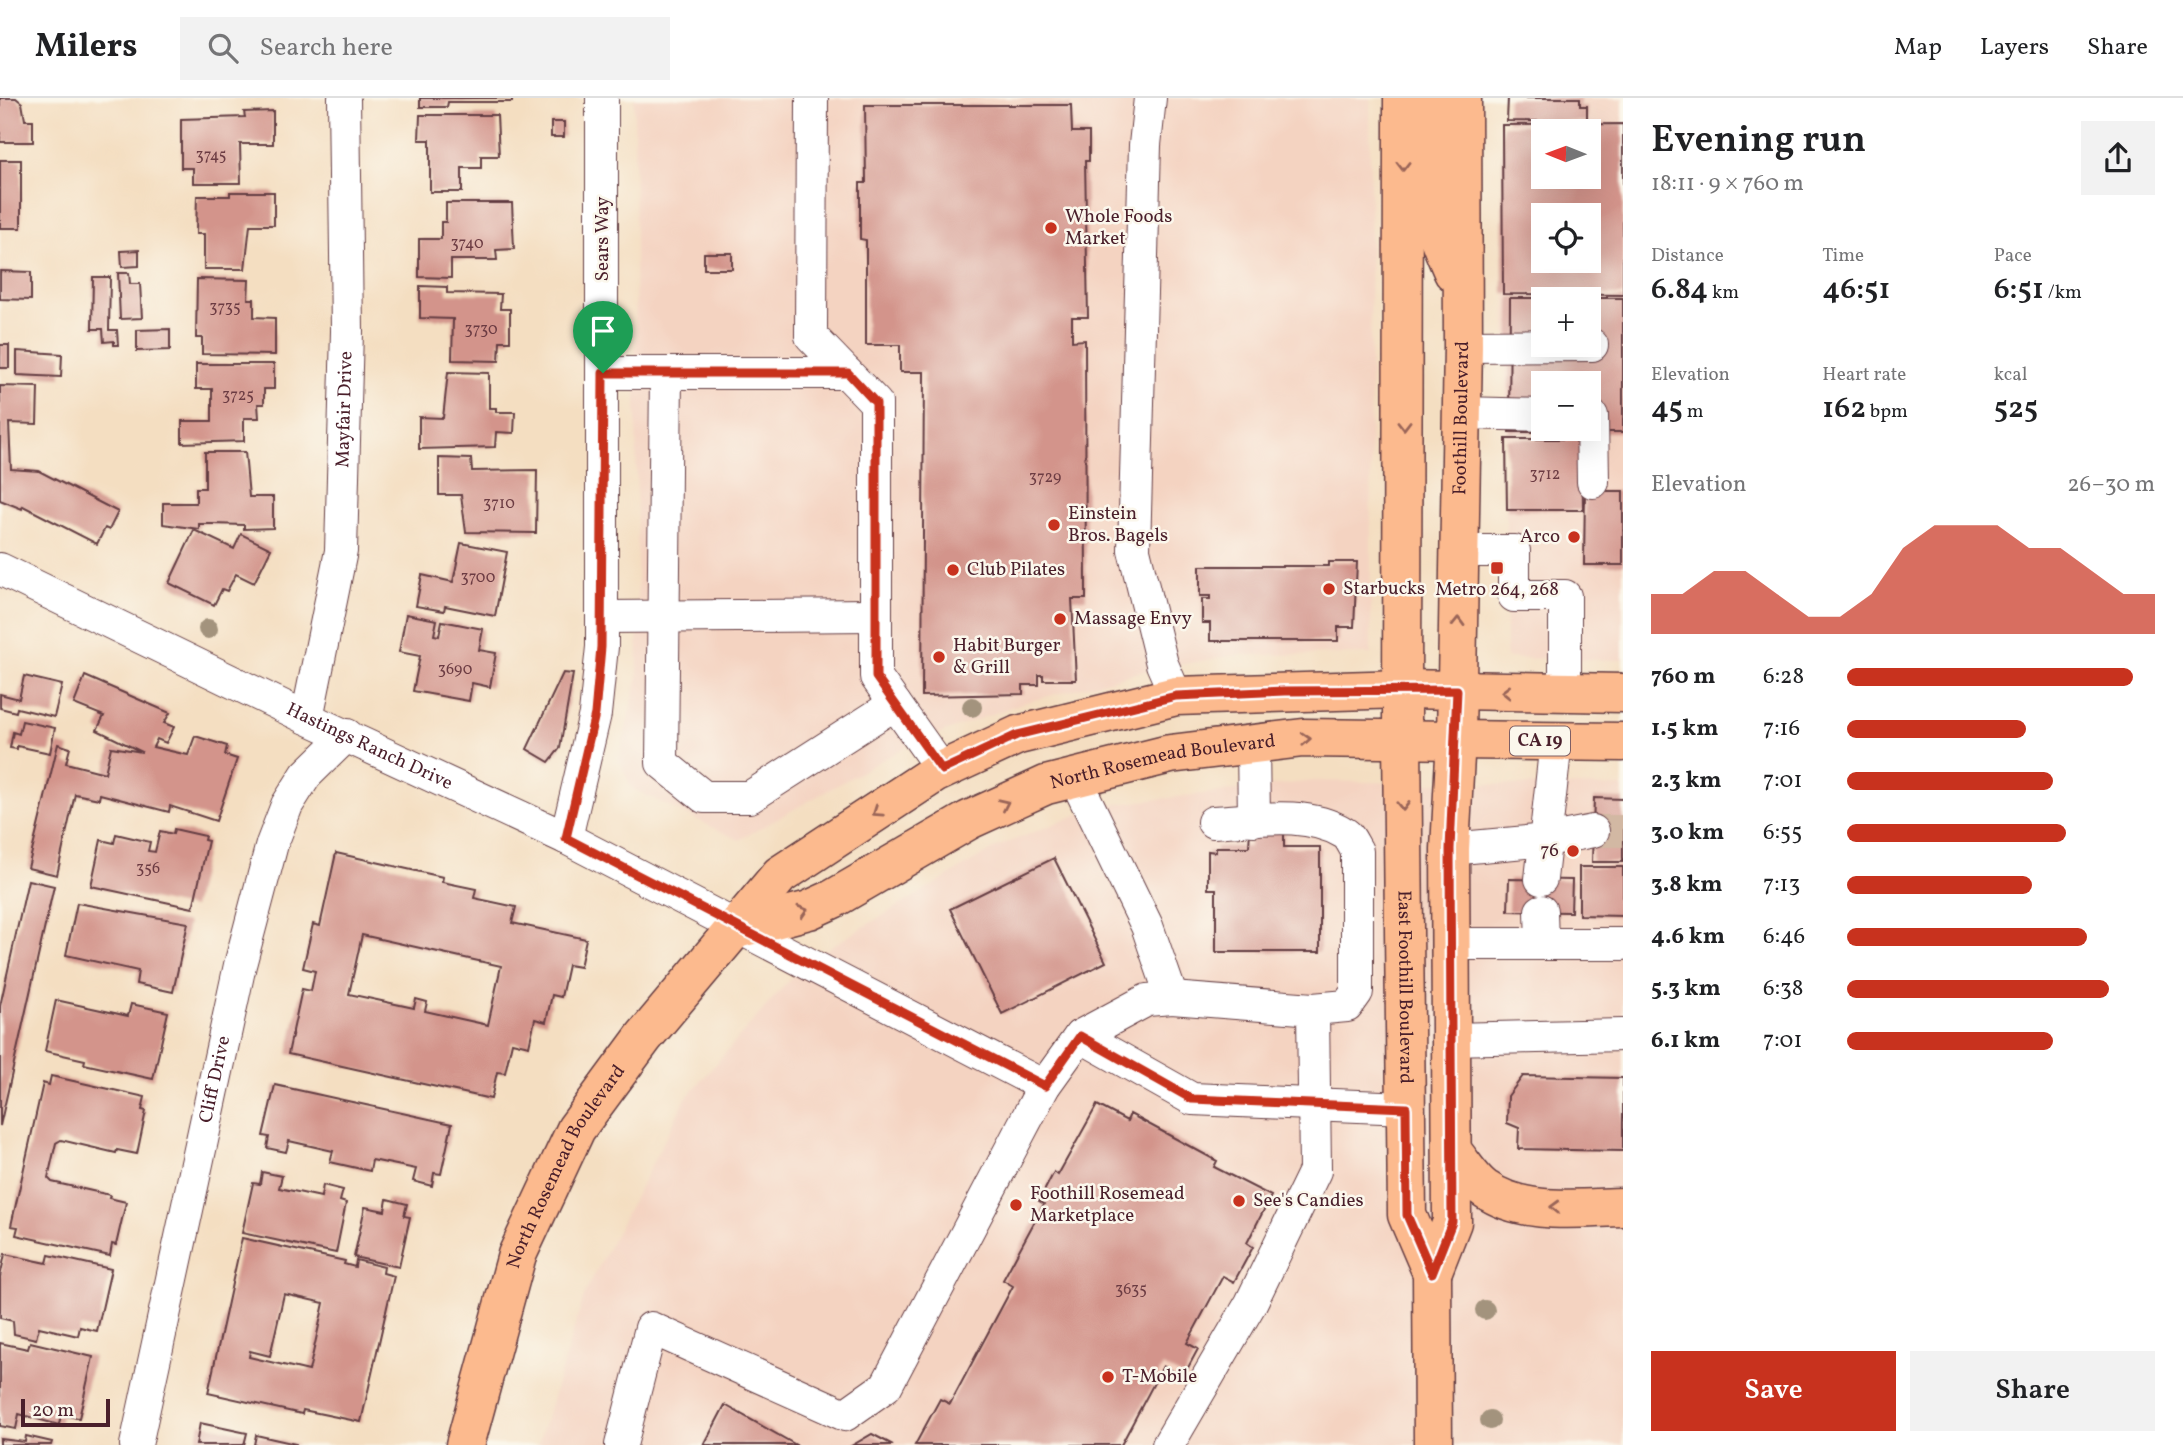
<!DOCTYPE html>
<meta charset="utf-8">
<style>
:root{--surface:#fff;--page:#f2f2f2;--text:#202124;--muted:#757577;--line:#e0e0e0;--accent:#c8321e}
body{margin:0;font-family:Vollkorn,serif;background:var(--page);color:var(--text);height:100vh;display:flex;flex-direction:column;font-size:26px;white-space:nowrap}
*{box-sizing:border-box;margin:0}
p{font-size:23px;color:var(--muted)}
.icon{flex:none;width:38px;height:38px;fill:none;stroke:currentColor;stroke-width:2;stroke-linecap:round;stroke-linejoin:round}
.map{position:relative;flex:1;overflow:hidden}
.drawer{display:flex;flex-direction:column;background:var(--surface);width:560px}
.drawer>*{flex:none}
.needle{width:46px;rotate:271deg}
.buttons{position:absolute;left:1531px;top:21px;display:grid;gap:14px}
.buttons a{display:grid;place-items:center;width:70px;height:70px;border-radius:0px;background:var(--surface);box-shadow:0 7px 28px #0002;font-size:35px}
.scale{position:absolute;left:21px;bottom:18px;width:89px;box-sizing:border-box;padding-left:7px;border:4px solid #4a1f2b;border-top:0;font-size:19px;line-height:24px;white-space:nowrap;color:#4a1f2b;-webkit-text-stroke:5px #fbf7ec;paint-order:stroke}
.pin{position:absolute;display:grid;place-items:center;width:60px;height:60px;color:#fff;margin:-72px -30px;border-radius:50% 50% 50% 0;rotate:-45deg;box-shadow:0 0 7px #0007}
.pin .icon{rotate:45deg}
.round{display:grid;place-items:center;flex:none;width:74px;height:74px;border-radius:0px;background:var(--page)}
.headline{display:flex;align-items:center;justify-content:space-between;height:119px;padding:0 28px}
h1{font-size:38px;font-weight:600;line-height:52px}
.figures{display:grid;grid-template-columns:repeat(3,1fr);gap:10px;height:119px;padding:7px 28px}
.figures div{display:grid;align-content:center}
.figures b{font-size:30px;font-weight:600}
.figures small{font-size:19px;font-weight:400}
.figures p{font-size:19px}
.chart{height:196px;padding:14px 28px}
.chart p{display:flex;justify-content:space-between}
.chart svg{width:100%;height:126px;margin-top:7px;fill:var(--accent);opacity:.7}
.primary-button{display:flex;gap:14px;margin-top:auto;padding:14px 28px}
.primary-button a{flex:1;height:80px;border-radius:0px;background:var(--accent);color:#fff;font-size:28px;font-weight:600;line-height:80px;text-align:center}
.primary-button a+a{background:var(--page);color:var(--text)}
ul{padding:0 28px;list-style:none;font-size:23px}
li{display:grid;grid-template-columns:112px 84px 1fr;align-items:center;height:52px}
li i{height:18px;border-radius:9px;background:var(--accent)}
header{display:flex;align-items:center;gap:42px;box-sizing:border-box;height:98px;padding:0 35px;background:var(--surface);border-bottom:2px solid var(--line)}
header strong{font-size:33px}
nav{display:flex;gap:38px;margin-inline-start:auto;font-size:24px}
.search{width:490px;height:63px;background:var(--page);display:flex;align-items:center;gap:18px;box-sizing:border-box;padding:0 24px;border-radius:0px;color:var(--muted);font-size:26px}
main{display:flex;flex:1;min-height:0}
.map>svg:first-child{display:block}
.built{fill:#f4d3c1;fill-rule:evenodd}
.building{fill:#d3948b;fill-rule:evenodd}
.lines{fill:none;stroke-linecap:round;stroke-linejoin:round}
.minor-tunnel{stroke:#d2b8a3;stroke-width:32;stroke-dasharray:32 16;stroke-linecap:butt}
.minor-casing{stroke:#643c42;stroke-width:34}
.major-casing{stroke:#643c42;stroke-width:41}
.highway-casing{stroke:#643c42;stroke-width:41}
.minor{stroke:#fff;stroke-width:32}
.major{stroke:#fcba8e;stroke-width:38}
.highway{stroke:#fcba8e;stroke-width:38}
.tree{fill:#a3937d}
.oneway{stroke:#9a6558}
.route-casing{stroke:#fff;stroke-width:14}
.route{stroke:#c8321e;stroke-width:9}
.poi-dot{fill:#c8321e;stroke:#fbf7ec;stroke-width:2.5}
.labels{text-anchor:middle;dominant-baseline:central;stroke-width:5;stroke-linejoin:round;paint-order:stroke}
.number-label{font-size:16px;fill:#6c3c43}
.shield{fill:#fbf7ec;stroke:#7f6065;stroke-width:2}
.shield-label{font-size:18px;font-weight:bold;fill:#4a1f2b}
.poi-label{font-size:19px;fill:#4a1f2b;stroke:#fbf7ec;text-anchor:start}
.street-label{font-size:19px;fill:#4a1f2b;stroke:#fbf7ec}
</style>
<header>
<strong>Milers</strong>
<div class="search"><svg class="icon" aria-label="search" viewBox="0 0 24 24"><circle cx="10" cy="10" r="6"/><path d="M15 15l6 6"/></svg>Search here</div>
<nav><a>Map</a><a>Layers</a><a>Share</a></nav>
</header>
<main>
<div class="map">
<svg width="1623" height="1347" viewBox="0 0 1623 1347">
<rect width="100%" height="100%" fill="#fbf7ec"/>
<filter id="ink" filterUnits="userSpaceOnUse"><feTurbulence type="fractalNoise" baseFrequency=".0143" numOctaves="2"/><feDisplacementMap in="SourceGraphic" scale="14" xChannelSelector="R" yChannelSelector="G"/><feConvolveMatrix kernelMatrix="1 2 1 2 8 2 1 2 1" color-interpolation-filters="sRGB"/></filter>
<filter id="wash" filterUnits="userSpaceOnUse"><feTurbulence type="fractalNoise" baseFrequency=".00686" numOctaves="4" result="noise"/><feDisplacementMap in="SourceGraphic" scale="28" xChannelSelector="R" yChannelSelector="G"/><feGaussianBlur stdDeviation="1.57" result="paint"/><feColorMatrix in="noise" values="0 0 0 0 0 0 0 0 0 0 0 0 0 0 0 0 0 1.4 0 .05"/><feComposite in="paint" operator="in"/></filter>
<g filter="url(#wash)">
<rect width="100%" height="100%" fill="#f4dec1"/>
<!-- built -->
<path class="built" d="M634,0H1370L1371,556L1235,557L1139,574L1019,606L907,648L739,742L631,690L619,661L638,578Z
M1506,0H1623V562L1506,560ZM1544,33H1589V79H1544ZM1544,117H1589V163H1544ZM1544,201H1589V247H1544ZM1544,285H1589V331H1544Z
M1314,683L1623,689V1347H538L585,1195L686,1000L805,864L997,749L1099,708Z"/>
<g id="blocks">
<!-- building -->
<path class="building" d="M0,0H16L22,5L25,22H33V44H0Z
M420,0H512V4H448L447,9H420Z
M1508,0H1580V8H1587V24L1507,23Z
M865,7H1071L1072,34H1089V63H1085L1088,219H1072V243L1085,242L1086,501H1072L1076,582H1043V577H1039V587H1023V596L922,598L924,274H900V247H866V142L860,141V85H866Z
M273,13V46H240L241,85H193V70H181V21L245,19L244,14Z
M420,17H497L499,58H481V70H462V94H430V42H419Z
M551,24H564V39H551Z
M1623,26V197L1503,196L1502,27ZM1544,33H1589V79H1544ZM1544,117H1589V163H1544Z
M0,62H21V130H0Z
M230,94H274V127H250L245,171H204V136H196L197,98H230Z
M446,105H512L514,151L496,152L497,162H451V180L419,179V141H441V124H446Z
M139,152V168L122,169L121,153Z
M704,155H732V171H704Z
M0,173L31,174V202L0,201Z
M118,175H129L130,186H140L142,220L120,221Z
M93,179H110L109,232H117L118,247H114V243L104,244L103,231H92Z
M197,181L249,182L248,201H254V219L275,220V257L202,256V240H196Z
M420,188L447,189V195L501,196L500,211H510V243H500L499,263L452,262L453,221L420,220Z
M1510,200H1544V247H1589V200H1623V334H1509ZM1544,285H1589V331H1544Z
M170,231V252L137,253V232Z
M0,247H9V270H0Z
M17,253L62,256L61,279L17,277Z
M196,266H274V291H264V306H258L259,320H244V343L182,345V323H212V291H196Z
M448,274L489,275V310H496V314H515L514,335L496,334L495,349L419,351V319L443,320Z
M0,288L38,289L37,326L9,325L11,371L39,373L118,414L109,432L105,430L97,446L23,408L22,411L0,402Z
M1506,341H1582L1583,412H1507Z
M205,354H245L249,399H273V430L244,431V427L213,426H199V431L163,426V405H196V390H205Z
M439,360L471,361L472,373L537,372L536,435L466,434L461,397H439Z
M1585,393H1623V467H1584Z
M194,432L234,451L241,436L271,451L254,485L236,476L227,493L222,491L214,507L169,485Z
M461,445L507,454L495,518L445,508L444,513L416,508L422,477L453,484Z
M1329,464H1357L1354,529H1338V543H1210V525H1202V501H1210V498H1200V468H1329Z
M406,516L437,522L434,537L439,538L442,523L483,531L479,552L496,555L490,589L472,585L469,603L413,593L420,558L399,554Z
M563,575L573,576L560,650L549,664L527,651Z
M24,578L62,587L54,619L17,610L16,614L0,610V596L19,601Z
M85,578L170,615L164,625L174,629L166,645L157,641L153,649L188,657L195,638L227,648L225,657L237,661L216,723L170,708L169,714L100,696L99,701L75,696L57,777L28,770L58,646L70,650L66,665L105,675L111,649L142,654L97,632L104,618L74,606Z
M22,623L55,630L50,655L17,648V651L10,650L13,634L19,636Z
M1594,700L1623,701V764H1592Z
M174,731L205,738L204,742L208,743L193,810L91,788L101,742L114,745L116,736L150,744L148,753L155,754L160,733L173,736Z
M1250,732H1284V749H1320V854H1216V791H1208V753L1216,754V749H1249Z
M336,755L443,779L442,784L476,791L474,800L516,809L512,825L586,841L580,869L568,867L561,899L552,897L546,924L535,921L529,948L512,944L505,975L497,974L491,1001L288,956L302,891L311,893L315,873L303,870L313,826L320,828ZM362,837L501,868L488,927L425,913L427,904L416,901L414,910L349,896Z
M1054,760L1106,864L1002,916L950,811Z
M1579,769H1623V818L1579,817Z
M1509,781L1572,782L1571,814L1508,813Z
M28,782L54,788L0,1028V908Z
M77,805L188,825L173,894L136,886L138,873L66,857Z
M56,902L128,918L131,906L168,914L153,981L84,966L85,962L45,953Z
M51,978L145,999L142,1012L146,1013L137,1056L117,1052L116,1055L61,1042L56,1045L48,1080L52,1084L110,1097L109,1100L126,1104L116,1147L112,1146L110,1158L16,1137L18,1129L11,1128L43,985L49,987Z
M1523,978L1623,980V1053L1518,1051L1519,1030L1507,1025L1508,998Z
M275,987L452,1026L441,1076L434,1075L432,1088L413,1083L416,1071L372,1062L370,1073L330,1064L333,1053L289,1043L286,1054L267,1050L269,1039L263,1038Z
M1097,1007L1127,1023L1130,1016L1217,1063L1214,1069L1271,1098L1247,1145L1253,1149L1234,1184L1223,1178L1187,1245L1198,1251L1183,1279L1163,1268L1121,1347H915L940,1301L950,1306L1013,1188L1003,1182L1044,1106L1039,1103L1054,1074L1058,1077Z
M262,1074L282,1078L279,1090L321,1099L323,1087L343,1092L340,1103L346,1105L336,1155L242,1135L253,1085L260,1086Z
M387,1101L407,1106L404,1118L410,1119L399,1169L354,1159L365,1109L385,1113Z
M242,1140L345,1163L344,1166L355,1169L356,1162L384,1169L383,1175L394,1178L361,1324L303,1312L302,1316L208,1295ZM284,1196L324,1205L309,1273L249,1259L250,1253L270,1258Z
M5,1156L47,1165L49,1157L111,1171L97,1233L80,1229L78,1238L39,1229L36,1241L14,1236L13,1223L0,1220V1179Z
M30,1244L93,1259L79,1320L61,1317L59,1327L19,1316L16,1331L0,1328V1245L28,1251Z
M725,1307L796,1347H704Z
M200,1325L247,1335L244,1347H196Z
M872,1336L893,1347H853Z
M256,1337L296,1346V1347H254Z
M26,1338L52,1344L51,1347H0V1341L25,1344Z"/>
</g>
</g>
<g filter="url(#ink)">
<use href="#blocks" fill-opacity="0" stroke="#643c42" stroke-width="2"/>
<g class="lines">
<!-- minor-tunnel -->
<path class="minor-tunnel" d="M1593,733H1623"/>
<defs>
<g id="minor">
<path d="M812,0L811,238L876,305V579L942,672"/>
<path d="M1150,0L1145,47L1134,452L1162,566L1176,598"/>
<path d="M1463,248L1592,247"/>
<path d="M603,275H847"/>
<path d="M666,275L662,665L704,699H750L895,606"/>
<path d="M1460,315L1544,317"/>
<path d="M1589,318H1592L1593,384"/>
<path d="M1458,453H1514V498H1565V595"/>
<path id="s1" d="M0,471L307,620L566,740L1044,988"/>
<path d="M602,519L876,517"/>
<path id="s2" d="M307,620L341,453L347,233L344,0"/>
<path d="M1253,646L1254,722"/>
<path d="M1075,680L1147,828L1172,900L1147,902L1080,938"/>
<path d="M1213,724C1254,722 1307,712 1344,735C1350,738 1353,747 1357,753V894L1347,908L1313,911"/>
<path d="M566,740L595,616L602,549V0"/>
<path d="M1450,751L1547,742L1593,733"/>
<path d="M1541,781L1556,643"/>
<path d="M1541,813L1542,846"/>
<path d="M1451,846H1623"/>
<path d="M1451,941L1623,937"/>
<path id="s3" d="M136,1347L240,867L272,746L287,707L306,677L347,637"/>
<path d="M621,1347L651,1230L845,1317L886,1288L1044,988L1080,938L1192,1001L1406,1010"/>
<path d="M1168,1347L1251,1205L1315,1073L1313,911L1172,900"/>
</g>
<g id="major">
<path id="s4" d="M1403,0L1402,640L1407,1117L1432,1175L1433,1347"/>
<path d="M1426,0C1444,22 1431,88 1434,117C1436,137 1445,155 1453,174"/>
<path id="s5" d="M737,831L809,812L833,801L969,722L1046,687L1170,656L1303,640L1623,644"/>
<path id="s6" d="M1432,1175L1452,1124L1450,751L1456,640L1463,248L1462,0"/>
<path id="s7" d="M465,1347L517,1157L576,1031L644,939L780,777L934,676L1018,637L1176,598L1403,591L1623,595"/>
</g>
<path id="highway" d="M1453,1054C1463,1066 1473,1083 1485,1091C1523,1118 1579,1110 1623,1109"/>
</defs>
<!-- minor casing -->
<use href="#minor" class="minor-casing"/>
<!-- major casing -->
<use href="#major" class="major-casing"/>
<!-- highway casing -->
<use href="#highway" class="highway-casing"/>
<!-- minor -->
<use href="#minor" class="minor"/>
<!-- major -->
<use href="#major" class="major"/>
<!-- highway -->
<use href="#highway" class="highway"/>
</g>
<!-- trees -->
<g class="tree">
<circle cx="208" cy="531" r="10"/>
<circle cx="972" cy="609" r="10"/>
<circle cx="1485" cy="1212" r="10"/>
<circle cx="1490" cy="1322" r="10"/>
</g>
<!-- one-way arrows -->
<defs><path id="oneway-chevron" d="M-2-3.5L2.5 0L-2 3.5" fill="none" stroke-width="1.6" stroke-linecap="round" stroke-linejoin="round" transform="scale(1.75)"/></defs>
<g class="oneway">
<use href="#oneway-chevron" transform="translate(1403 68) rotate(90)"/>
<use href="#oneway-chevron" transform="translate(1404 327) rotate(90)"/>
<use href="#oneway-chevron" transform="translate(1458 524) rotate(-89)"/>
<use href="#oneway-chevron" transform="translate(1506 594) rotate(-179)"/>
<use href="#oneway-chevron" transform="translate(1306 641) rotate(-3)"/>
<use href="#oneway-chevron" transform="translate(1004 706) rotate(-25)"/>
<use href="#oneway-chevron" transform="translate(1403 708) rotate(89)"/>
<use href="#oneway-chevron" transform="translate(877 714) rotate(146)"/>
<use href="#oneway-chevron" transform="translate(803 813) rotate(-17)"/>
<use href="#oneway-chevron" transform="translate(1555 1109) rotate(-178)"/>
</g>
</g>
<g class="lines" filter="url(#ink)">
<defs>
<path id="route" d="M603,275H848L876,305V579L942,672L1017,637L1176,598L1284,593L1457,592L1450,751L1452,1124L1432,1175L1407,1117L1406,1010L1192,1001L1080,938L1045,988L566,740L595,616L601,549Z"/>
</defs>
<!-- route casing -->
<use href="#route" class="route-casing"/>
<!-- route -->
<use href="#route" class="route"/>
</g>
<!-- markers -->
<g class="poi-dot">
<circle cx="1051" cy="130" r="7"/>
<circle cx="1054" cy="427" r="7"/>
<circle cx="1574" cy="439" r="7"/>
<rect x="1490" y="463" width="14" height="14" rx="3.5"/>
<circle cx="953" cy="472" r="7"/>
<circle cx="1329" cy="491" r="7"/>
<circle cx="1060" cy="521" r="7"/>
<circle cx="939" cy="559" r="7"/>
<circle cx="1573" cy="753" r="7"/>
<circle cx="1239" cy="1103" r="7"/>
<circle cx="1016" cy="1107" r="7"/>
<circle cx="1108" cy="1279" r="7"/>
</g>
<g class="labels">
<!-- number labels -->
<g class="number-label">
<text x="211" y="58">3745</text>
<text x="467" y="146">3740</text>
<text x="225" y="210">3735</text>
<text x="481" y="232">3730</text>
<text x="238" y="298">3725</text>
<text x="1545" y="377">3712</text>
<text x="1045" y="380">3729</text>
<text x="499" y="406">3710</text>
<text x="478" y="480">3700</text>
<text x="455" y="572">3690</text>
<text x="148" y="771">356</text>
<text x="1131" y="1192">3635</text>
</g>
<!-- shield labels -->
<rect class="shield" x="1510" y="628.5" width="60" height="29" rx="5"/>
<g class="shield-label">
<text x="1540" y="643">CA 19</text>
</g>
<!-- poi labels -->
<g class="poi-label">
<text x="1065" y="119">Whole Foods<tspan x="1065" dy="22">Market</tspan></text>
<text x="1068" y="416">Einstein<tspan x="1068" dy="22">Bros. Bagels</tspan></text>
<text x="1560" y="439" text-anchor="end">Arco</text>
<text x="967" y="472">Club Pilates</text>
<text x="1343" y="491">Starbucks</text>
<text x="1497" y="492" text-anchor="middle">Metro 264, 268</text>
<text x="1074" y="521">Massage Envy</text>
<text x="953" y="548">Habit Burger<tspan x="953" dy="22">&amp; Grill</tspan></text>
<text x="1559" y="753" text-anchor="end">76</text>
<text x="1030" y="1096">Foothill Rosemead<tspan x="1030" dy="22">Marketplace</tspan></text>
<text x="1253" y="1103">See's Candies</text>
<text x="1122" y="1279">T-Mobile</text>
</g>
<!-- street labels -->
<g class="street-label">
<text transform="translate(603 141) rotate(-90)">Sears Way</text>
<text stroke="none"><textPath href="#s2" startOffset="312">Mayfair Drive</textPath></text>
<text stroke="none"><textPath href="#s6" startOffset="859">Foothill Boulevard</textPath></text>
<text stroke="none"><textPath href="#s1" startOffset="410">Hastings Ranch Drive</textPath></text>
<text stroke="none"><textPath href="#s5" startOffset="462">North Rosemead Boulevard</textPath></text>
<text stroke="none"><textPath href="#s4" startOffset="889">East Foothill Boulevard</textPath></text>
<text stroke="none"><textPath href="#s3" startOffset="374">Cliff Drive</textPath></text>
<text stroke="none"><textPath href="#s7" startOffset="298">North Rosemead Boulevard</textPath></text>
</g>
</g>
</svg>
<div class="buttons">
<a><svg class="needle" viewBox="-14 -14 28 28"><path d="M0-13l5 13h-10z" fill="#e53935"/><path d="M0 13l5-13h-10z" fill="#757577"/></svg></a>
<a><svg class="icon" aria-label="locate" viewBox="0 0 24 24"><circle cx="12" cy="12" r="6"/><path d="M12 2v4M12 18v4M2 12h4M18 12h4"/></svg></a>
<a>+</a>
<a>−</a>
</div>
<div class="scale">20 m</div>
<div class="pin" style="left:603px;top:275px;background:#1e9e55"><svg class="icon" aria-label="arrive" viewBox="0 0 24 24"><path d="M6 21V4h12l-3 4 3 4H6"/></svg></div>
</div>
<section class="drawer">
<div class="headline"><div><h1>Evening run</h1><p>18:11 · 9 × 760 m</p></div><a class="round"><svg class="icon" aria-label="share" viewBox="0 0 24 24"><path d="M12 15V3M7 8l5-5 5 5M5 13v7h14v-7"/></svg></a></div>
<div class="figures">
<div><p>Distance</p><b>6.84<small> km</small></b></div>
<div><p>Time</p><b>46:51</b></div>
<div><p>Pace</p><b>6:51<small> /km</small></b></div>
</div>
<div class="figures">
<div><p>Elevation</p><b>45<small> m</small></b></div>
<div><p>Heart rate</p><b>162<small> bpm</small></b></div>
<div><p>kcal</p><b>525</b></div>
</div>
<div class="chart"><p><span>Elevation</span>26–30 m</p>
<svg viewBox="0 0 160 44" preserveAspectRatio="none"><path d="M0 44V30L10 30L20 22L30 22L40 30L50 38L60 38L70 30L80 14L90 6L100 6L110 6L120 14L130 14L140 22L150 30L160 30V44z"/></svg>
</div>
<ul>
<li><b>760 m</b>6:28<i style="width:93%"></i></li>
<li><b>1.5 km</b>7:16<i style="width:58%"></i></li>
<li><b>2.3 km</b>7:01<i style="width:67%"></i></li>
<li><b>3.0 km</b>6:55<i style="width:71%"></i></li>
<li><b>3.8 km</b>7:13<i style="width:60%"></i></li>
<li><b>4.6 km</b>6:46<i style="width:78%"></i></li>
<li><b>5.3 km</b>6:38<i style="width:85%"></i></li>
<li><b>6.1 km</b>7:01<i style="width:67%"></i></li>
</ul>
<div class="primary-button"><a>Save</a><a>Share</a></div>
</section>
</main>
